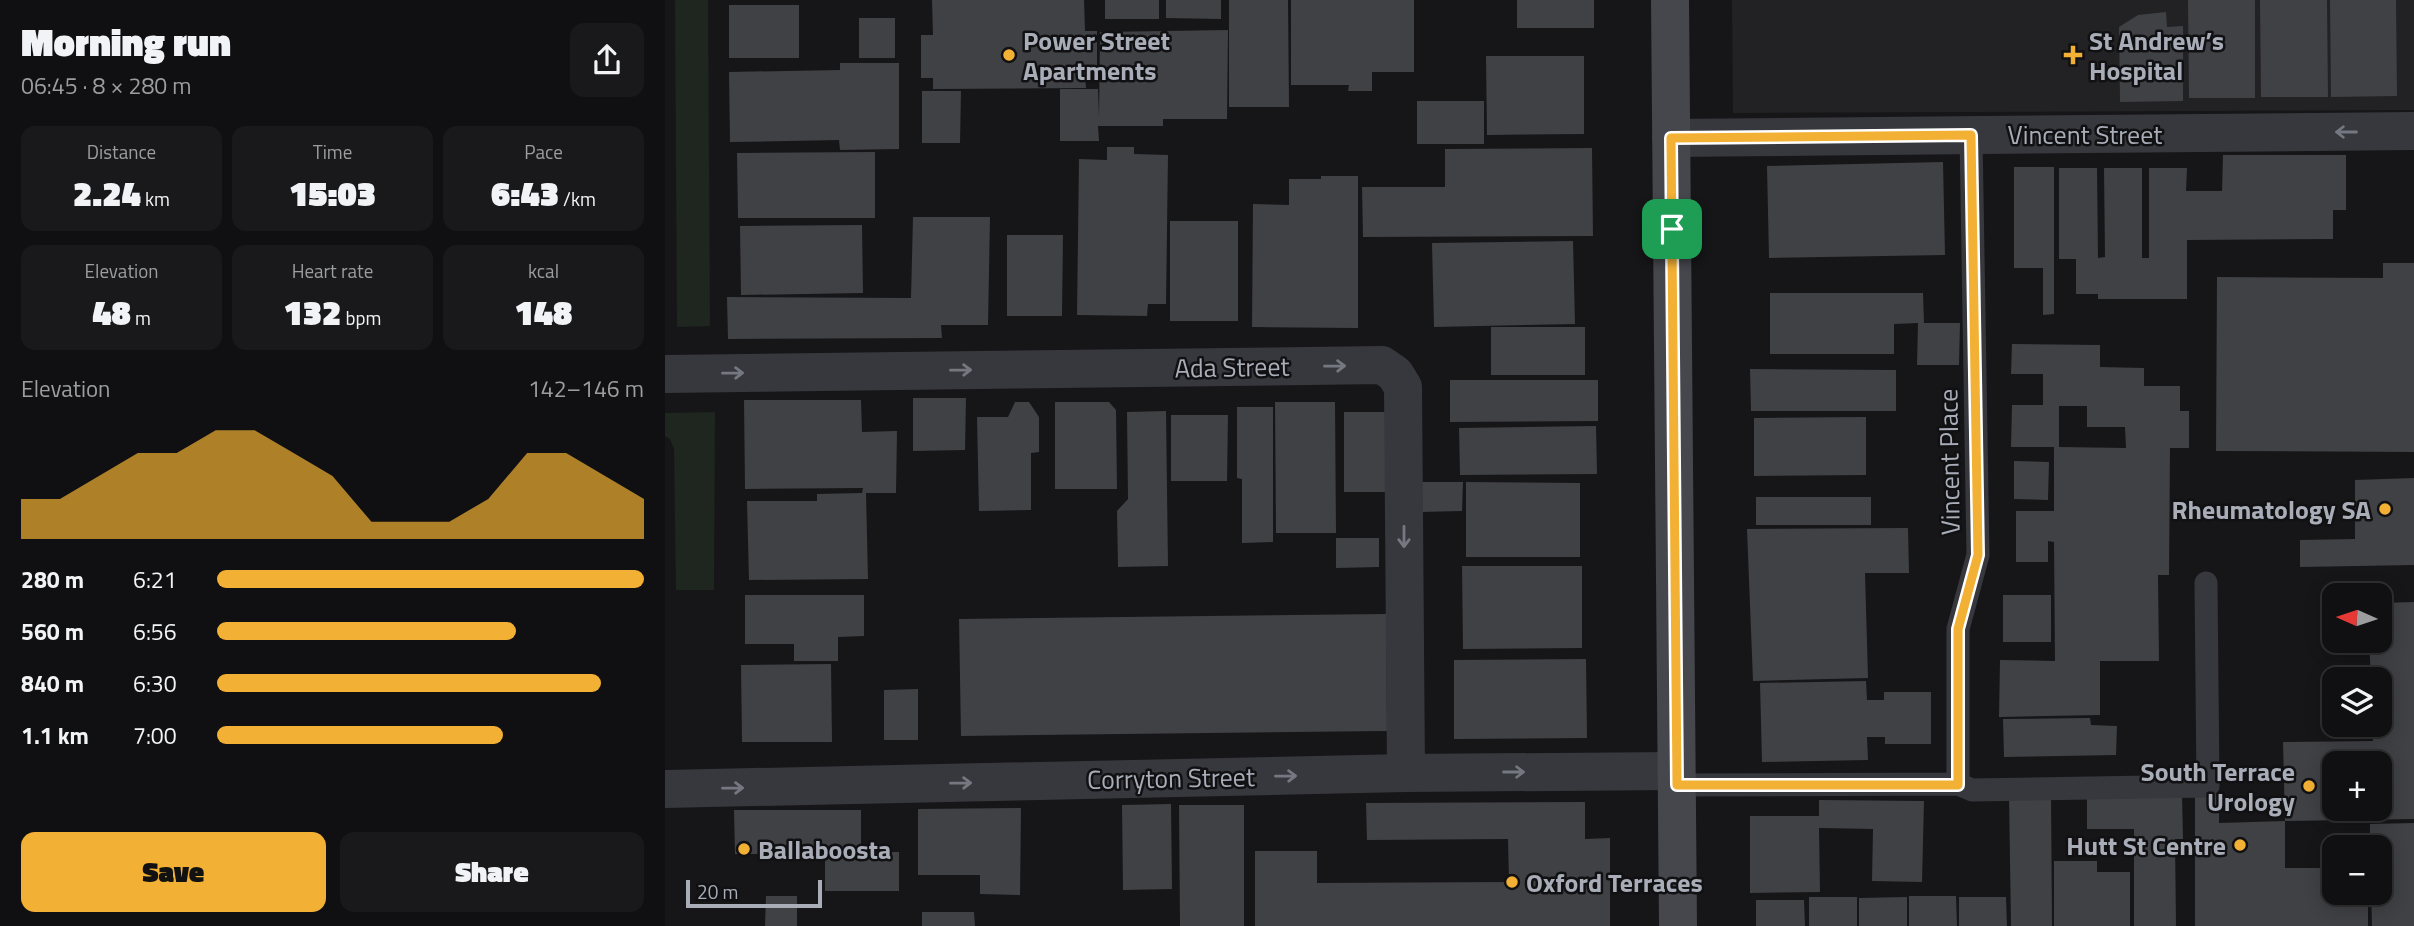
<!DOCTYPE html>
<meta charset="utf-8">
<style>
:root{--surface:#101012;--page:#19191b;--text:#f1f3f6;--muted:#9c9d9f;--line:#303032;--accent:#f2b134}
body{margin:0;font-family:"Titillium Web",sans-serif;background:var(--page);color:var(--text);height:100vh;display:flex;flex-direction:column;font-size:26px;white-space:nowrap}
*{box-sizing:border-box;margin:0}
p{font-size:23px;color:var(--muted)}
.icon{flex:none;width:38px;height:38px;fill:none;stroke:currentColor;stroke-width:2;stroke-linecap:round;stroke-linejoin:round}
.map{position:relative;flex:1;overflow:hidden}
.sheet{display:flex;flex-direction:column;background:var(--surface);width:665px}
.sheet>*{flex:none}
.needle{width:46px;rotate:273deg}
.fabs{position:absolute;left:1657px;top:583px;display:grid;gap:14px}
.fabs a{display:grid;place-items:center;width:70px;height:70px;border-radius:14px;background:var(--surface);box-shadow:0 4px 18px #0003,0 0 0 2px var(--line);font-size:35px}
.scale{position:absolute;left:21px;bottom:18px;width:136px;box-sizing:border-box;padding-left:7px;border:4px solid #a8adb8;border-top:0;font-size:19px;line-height:24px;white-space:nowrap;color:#a8adb8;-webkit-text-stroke:5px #111113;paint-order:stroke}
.pin{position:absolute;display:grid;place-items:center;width:60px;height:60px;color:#fff;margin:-30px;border-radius:14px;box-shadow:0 4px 10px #0006}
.round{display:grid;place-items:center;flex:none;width:74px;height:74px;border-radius:14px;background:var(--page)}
.head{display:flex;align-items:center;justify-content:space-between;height:119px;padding:0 21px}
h1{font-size:38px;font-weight:800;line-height:52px}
.stats{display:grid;grid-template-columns:repeat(3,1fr);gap:10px;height:119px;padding:7px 21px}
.stats div{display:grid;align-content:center;border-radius:14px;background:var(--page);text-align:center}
.stats b{font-size:35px;font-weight:800}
.stats small{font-size:19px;font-weight:400}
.stats p{font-size:19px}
.chart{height:196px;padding:14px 21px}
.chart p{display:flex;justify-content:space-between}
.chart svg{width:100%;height:126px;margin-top:7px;fill:var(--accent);opacity:.7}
.primary-button{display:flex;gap:14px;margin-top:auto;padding:14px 21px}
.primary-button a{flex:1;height:80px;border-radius:14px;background:var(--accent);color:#111;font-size:28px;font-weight:800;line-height:80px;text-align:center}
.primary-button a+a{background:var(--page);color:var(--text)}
ul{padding:0 21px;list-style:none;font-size:23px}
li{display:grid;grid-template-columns:112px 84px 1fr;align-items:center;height:52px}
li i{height:18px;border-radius:9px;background:var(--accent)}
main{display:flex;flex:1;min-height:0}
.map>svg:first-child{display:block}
.built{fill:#222225}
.green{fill:#1e261f}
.building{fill:#404145;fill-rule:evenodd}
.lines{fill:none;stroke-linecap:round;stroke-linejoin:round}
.lane{stroke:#37383d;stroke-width:23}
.street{stroke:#37383d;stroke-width:38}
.secondary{stroke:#45474d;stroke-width:38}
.oneway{stroke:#757881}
.route-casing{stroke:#fff;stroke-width:14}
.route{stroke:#f2b134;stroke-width:9}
.poi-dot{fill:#f2b134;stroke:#111113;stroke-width:2.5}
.labels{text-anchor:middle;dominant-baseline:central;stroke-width:5;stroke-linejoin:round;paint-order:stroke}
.poi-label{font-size:26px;font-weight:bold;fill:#a8adb8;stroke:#111113;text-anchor:start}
.street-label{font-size:26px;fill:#a8adb8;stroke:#111113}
</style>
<main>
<section class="sheet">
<div class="head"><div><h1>Morning run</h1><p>06:45 · 8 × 280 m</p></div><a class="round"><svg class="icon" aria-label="share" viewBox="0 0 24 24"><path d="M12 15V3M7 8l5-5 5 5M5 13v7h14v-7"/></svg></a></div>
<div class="stats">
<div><p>Distance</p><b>2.24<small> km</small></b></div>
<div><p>Time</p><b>15:03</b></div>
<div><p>Pace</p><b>6:43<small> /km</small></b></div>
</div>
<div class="stats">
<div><p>Elevation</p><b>48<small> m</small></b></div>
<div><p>Heart rate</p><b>132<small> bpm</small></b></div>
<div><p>kcal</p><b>148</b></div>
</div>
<div class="chart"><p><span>Elevation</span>142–146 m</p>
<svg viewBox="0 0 160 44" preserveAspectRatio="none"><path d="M0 44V30L10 30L20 22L30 14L40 14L50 6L60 6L70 14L80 22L90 38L100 38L110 38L120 30L130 14L140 14L150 22L160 30V44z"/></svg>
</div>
<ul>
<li><b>280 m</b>6:21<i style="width:100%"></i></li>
<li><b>560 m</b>6:56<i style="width:70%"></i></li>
<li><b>840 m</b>6:30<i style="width:90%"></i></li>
<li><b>1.1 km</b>7:00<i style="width:67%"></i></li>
</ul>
<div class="primary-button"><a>Save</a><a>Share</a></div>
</section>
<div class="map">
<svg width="1749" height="926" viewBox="0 0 1749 926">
<rect width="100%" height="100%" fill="#161618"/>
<!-- built -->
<path class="built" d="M1067,0H1749V110L1068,113Z"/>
<!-- green -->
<path class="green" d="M10,0H43L45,326L12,327Z
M50,412L49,590H11L9,449L5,439L0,436V413Z"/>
<!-- building -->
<path class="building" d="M267,0H419L420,31H432V76H420L421,88L268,89V78H256V35H268Z
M440,0H494V19H440Z
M501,0H556V19L501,18Z
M564,0H623L624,107H564Z
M626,0H749V72H707V91H683L684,85H626Z
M852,0H929V28H852Z
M1523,0H1590V98H1524Z
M1595,0H1662L1663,97H1596Z
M1665,0H1731L1732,96L1666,97Z
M64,5H134V58H64Z
M1501,12L1502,27L1518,26V101L1455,102L1454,27L1473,15Z
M194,18H230V58H194Z
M563,30L562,119H498V126H433L434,141H395V89H433L434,117L435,32Z
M821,56H919V134L822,135Z
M175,63H234V149L175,150L174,140L65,142L64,72L175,70Z
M257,91H296L295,143H257Z
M752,101H819V144H752Z
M442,147H469V154L503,155L501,304H483L482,316L412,315L414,159L442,160Z
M927,148L928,236L698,237L697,187H780V149Z
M210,152V218H73L72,153Z
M1558,155H1681V210H1668V239L1522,240V299H1433V294H1411V259H1394V168H1432L1433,258L1440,257L1439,168H1477V258H1484V168H1522L1521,191H1557Z
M1278,162L1280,255L1104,258L1102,166Z
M1349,167H1389V314L1378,315V268H1349Z
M656,176H693V328L587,327L588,204L624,205V179H656Z
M248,217H325L323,325H276L277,338L63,339L62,297L246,298Z
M505,221H573V321H505Z
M197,225L198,293L76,295L75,226Z
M342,235H398L397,316H342Z
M908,241L910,324L769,327L767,243Z
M1718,263H1749V452L1551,451L1552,277L1718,278Z
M1105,293H1258L1259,323H1295L1294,365H1252L1253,323L1229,324V354H1105Z
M826,327H920V375H826Z
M1347,344L1435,345V367L1479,368V386H1515V411H1524V448H1505L1504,575H1493L1494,661H1435V715L1334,717L1335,660L1390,661L1389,542L1383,541V562H1351V511H1389V447H1346L1347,405H1378V374H1346ZM1394,406H1422V427H1460L1461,448L1394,447Z
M1085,369L1231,370V411H1086Z
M785,380H933V421L785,422Z
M248,398H301L300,450L248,451Z
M79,400H196L197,432L232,431L231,493H201L203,579L84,580L82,501H152V494L197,493L198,488L80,489Z
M350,402H364L374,417V452L366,453V510L314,511L312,417H343Z
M390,402H444L451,410L452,489H390Z
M610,402H670L671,533H611Z
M572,407H608V542L577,543V479L572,478Z
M501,411L503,566L453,567L452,511L463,499L462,412Z
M679,412H723V492H679Z
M506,415H563L562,481H506Z
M1201,417V475L1089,476V418Z
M931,426L932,474L795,475L794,428Z
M1349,461L1384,462L1383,500L1349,499Z
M1749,478V565L1635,567V540L1690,539V480Z
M755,482H798L797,511L755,512Z
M801,482L915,483V557H801Z
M1091,497H1206V525H1091Z
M1243,528L1244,573H1200L1203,678L1088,681L1082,529Z
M671,538H714V567L671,568Z
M797,566H917V648L798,649Z
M80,595H199V636L173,637V661H129V644H80Z
M1338,595H1386V642H1338Z
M1749,602V819L1620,821V868H1670V892H1703V926H1530V794H1554V823L1620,821L1618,742L1708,741L1707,724H1715V679H1706L1704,640H1715V603ZM1670,763H1715V808H1670Z
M721,614L722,731L296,736L294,619Z
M921,659L922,738L789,739V660Z
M166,664L167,742H77L76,665Z
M1201,681L1202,700H1219V692H1266V744H1220V737H1202L1203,760L1097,762L1095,683Z
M253,689V740H219V690Z
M1425,718L1426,725L1452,726L1451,755L1339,757L1338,719Z
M1517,794L1518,839H1510L1511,926H1469V829H1422V795Z
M1344,795H1386L1387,926H1346Z
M1154,800L1259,801L1257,882L1207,881L1208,829L1154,828L1155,892L1085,893V816H1154Z
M920,802V839L945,838V926H590V851H652V883L844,882L843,839L702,840L701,803Z
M506,804L507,889L458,890L457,805Z
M514,805H579V926H515Z
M356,808L355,895L315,894V875H253V809Z
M69,810H196V852H234V891H160V854H70Z
M1749,823V926H1707L1706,892H1715V847H1705V824Z
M1389,861H1432V872H1465V926H1389Z
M101,896H132V926H100Z
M1244,896H1291L1292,926H1244Z
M1144,897H1192V926H1144Z
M1242,897V926H1194V898Z
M1294,897H1341L1342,926H1294Z
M1091,900H1139L1140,926H1091Z
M257,912H309L310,926H257Z"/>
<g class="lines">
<!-- lane -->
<path class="lane" d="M1293,784V629L1313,555L1306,135
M1011,785L1293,784L1307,790L1543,786L1541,583"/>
<!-- street -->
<path class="street" d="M1006,138L1749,131
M0,374L717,365L730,374L738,387L741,773
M0,789L741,773L1011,771"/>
<!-- secondary -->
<path class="secondary" d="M1005,0L1013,926"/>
</g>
<!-- one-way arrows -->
<defs><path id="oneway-shaft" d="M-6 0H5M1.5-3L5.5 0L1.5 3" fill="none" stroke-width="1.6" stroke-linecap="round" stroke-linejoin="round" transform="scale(1.75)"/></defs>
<g class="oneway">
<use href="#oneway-shaft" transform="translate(1681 132) rotate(180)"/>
<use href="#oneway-shaft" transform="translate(670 366) rotate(-1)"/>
<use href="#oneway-shaft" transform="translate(296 370) rotate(-1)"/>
<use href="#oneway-shaft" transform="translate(68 373) rotate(-1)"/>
<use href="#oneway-shaft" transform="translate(739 537) rotate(90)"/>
<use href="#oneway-shaft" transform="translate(849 772)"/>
<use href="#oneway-shaft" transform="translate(621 776) rotate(-1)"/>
<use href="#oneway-shaft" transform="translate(296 783) rotate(-1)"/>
<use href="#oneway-shaft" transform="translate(68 788) rotate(-1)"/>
</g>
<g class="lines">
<defs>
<path id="route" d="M1306,135L1313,555L1293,629V785H1012L1006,138Z"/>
</defs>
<!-- route casing -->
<use href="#route" class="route-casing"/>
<!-- route -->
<use href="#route" class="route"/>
</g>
<!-- markers -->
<g class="poi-dot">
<circle cx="344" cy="55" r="7"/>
<path d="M1404.5 44.5h7v7h7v7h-7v7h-7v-7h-7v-7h7z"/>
<circle cx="1720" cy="509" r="7"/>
<circle cx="1644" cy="786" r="7"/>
<circle cx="1575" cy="845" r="7"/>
<circle cx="79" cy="849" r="7"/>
<circle cx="847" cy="882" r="7"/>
</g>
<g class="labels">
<!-- poi labels -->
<g class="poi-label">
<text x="358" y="40">Power Street<tspan x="358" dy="30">Apartments</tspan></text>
<text x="1424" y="40">St Andrew’s<tspan x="1424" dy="30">Hospital</tspan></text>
<text x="1706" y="509" text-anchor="end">Rheumatology SA</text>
<text x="1630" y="771" text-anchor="end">South Terrace<tspan x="1630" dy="30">Urology</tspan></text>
<text x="1561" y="845" text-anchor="end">Hutt St Centre</text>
<text x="93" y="849">Ballaboosta</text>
<text x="861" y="882">Oxford Terraces</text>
</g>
<!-- street labels -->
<g class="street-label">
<text x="1420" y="134">Vincent Street</text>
<text transform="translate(567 367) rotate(-1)">Ada Street</text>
<text transform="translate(1284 462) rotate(-91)">Vincent Place</text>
<text transform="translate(506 778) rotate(-1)">Corryton Street</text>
</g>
</g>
</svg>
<div class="fabs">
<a><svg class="needle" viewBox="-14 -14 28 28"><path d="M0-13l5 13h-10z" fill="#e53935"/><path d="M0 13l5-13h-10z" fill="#9c9d9f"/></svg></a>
<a><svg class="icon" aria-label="layers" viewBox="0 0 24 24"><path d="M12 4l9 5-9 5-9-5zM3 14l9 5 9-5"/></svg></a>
<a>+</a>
<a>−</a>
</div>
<div class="scale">20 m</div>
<div class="pin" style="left:1007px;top:229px;background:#1e9e55"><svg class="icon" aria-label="arrive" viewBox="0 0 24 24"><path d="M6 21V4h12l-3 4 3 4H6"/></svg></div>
</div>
</main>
